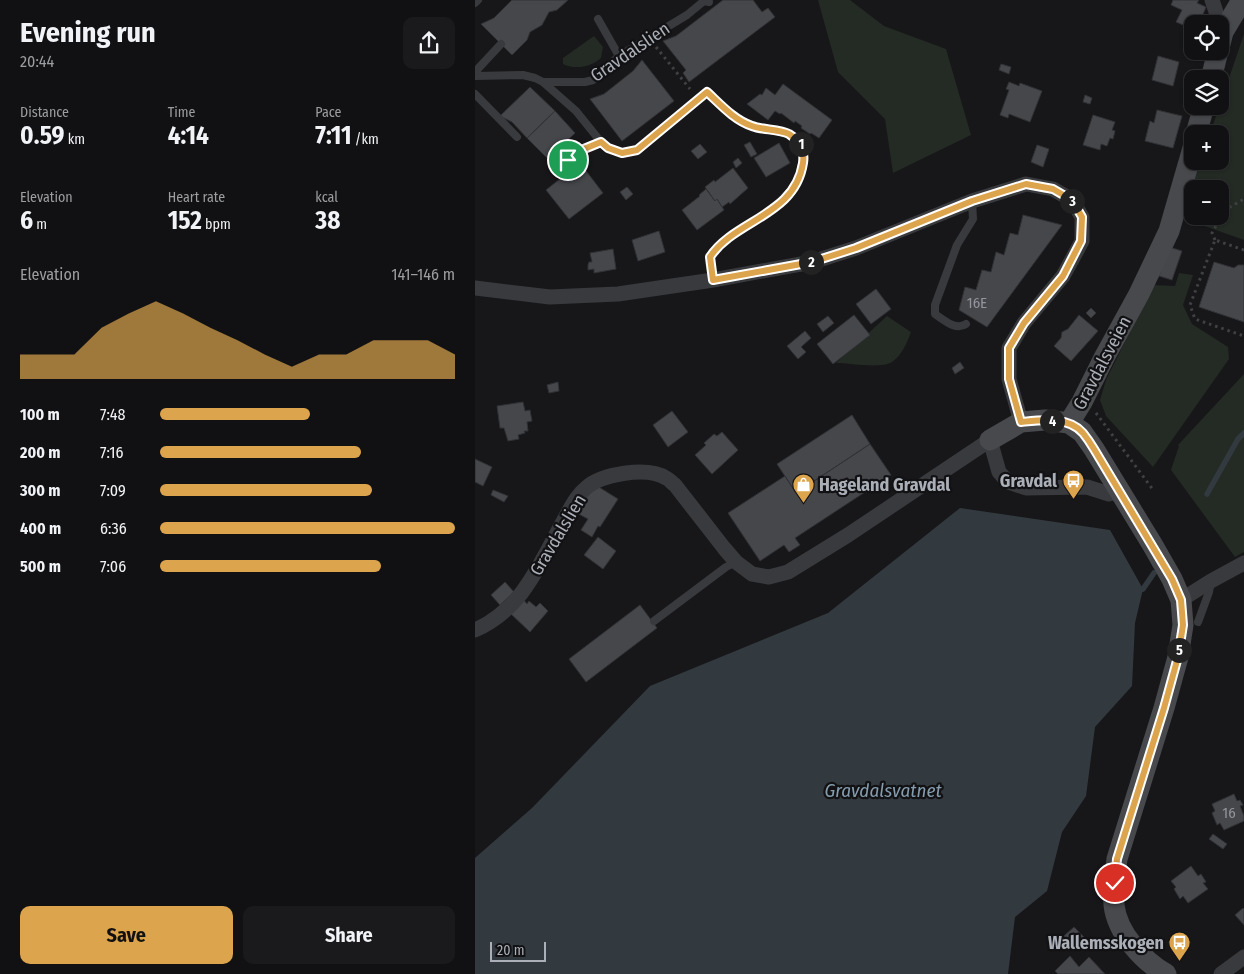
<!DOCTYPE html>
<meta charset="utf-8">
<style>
:root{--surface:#111113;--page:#1a1a1c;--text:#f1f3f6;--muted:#9c9da0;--line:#303133;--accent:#dca44c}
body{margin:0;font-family:"Fira Sans Condensed",sans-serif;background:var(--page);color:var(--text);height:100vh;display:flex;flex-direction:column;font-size:19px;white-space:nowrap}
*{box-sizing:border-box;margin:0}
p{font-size:16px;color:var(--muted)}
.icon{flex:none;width:28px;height:28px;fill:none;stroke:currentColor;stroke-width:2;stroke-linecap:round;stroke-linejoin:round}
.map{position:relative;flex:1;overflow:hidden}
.sheet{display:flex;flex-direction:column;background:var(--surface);width:475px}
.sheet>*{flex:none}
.buttons{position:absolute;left:709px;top:15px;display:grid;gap:10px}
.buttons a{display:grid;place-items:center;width:45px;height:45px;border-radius:10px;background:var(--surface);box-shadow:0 1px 4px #0004,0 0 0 1px var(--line);font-size:25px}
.scale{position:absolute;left:15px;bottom:12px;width:56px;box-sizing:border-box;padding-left:5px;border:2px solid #abafb7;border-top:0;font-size:14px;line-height:18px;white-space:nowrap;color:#abafb7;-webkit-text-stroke:4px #121214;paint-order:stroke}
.pin{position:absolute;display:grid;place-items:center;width:42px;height:42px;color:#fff;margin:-21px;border:2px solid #fff;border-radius:50%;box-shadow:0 1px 5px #0007}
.km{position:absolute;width:25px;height:25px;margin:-12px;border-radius:50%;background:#222;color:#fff;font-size:14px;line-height:25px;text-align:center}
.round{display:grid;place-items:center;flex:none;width:52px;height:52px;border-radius:10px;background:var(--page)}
.headline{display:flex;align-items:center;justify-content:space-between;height:85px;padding:0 20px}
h1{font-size:28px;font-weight:700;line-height:38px}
.stats{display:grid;grid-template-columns:repeat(3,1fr);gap:8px;height:85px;padding:5px 20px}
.stats div{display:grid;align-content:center}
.stats b{font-size:25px;font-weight:700}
.stats small{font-size:14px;font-weight:400}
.stats p{font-size:14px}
.chart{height:140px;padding:10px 20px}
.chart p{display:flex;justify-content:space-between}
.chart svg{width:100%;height:90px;margin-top:5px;fill:var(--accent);opacity:.7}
.cta{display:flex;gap:10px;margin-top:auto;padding:10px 20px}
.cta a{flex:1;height:58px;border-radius:10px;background:var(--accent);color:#111;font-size:20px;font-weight:700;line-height:58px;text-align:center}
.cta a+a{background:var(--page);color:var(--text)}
ul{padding:0 20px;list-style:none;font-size:16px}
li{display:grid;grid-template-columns:80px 60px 1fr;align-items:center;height:38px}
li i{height:12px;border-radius:6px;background:var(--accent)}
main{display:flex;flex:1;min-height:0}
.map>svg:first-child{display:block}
.green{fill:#242a24;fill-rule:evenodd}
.water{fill:#323a40}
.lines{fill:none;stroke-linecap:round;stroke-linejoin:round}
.stream{stroke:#323a40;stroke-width:5.5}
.building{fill:#46474b;stroke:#313235}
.path{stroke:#3f4144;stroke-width:3;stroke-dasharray:2.5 4;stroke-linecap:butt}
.lane{stroke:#393a3d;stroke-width:8}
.street{stroke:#393a3d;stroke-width:15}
.secondary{stroke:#47494d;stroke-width:21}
.route-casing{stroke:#fff;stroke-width:10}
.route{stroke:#dca44c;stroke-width:6}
.labels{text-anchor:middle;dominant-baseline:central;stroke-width:4.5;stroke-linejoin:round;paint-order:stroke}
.number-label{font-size:15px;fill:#92959c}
.street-label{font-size:18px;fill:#abafb7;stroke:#121214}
.poi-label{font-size:18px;font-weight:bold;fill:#abafb7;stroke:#121214;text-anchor:end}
.water-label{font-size:19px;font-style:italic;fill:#869dae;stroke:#121214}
</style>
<main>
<section class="sheet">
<div class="headline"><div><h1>Evening run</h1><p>20:44</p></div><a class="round"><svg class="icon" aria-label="share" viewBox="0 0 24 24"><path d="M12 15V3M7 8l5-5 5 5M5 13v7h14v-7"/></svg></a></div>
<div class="stats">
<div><p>Distance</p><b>0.59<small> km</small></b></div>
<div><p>Time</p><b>4:14</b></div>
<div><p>Pace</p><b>7:11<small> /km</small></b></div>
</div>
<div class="stats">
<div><p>Elevation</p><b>6<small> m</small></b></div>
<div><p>Heart rate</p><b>152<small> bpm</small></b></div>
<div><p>kcal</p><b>38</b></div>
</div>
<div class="chart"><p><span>Elevation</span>141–146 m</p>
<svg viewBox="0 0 160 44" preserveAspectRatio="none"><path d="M0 44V32L10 32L20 32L30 19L40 12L50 6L60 12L70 19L80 25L90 32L100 38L110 32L120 32L130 25L140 25L150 25L160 32V44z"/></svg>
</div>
<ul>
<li><b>100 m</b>7:48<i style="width:51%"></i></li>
<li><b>200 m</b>7:16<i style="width:68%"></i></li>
<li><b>300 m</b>7:09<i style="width:72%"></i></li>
<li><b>400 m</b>6:36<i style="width:100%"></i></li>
<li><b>500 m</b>7:06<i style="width:75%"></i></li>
</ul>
<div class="cta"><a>Save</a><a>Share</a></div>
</section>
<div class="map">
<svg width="769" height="974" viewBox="0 0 769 974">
<rect width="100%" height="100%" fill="#171719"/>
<!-- green -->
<path class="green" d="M343,0H375L409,26L471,49L496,135L418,173L410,119L363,72Z
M769,34V240L707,218L726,161H745V134H735ZM718,189H745V216H718Z
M119,36L128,47L126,58C116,67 100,70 88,64V58Z
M704,273L718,275L708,305L717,324L753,347L754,359L678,467L631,416L625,400L631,380L678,285L700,286Z
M412,316L436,332C432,343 427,355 417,362C406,369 374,363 361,363Z
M769,374V552L760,557L696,470L704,446L703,445Z"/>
<!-- water -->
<path class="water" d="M485,508L635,530L668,589L660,623L657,686L620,727L611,796L587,832L572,891L540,917L533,974H0V858L57,808L175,686L353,613Z"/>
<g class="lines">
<!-- stream -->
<path class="stream" d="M732,494L763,439L769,433
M668,589L679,573"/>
</g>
<!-- building -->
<path class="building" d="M37,0H93L82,10L74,12L67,25L55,32L52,40L37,55L6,24L19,18Z
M248,0H278L287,12L293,8L300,17L214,82L208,73L211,70L188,41L201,36Z
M698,0H724L722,3L731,7L724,24H718V29L701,22L707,10L696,5Z
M683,56L704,62L698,86L677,80Z
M167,60L199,101L147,141L115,99L129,94L158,71Z
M526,64L536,67L534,74L524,70Z
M534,82L544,86L545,83L567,91L555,122L534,114L533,118L525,115L534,90L531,89Z
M308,84L357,120L344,138L336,133L335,134L326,128L327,126L320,121L319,123L306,113L305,114L300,111L293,120L272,104L285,94L287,95L291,88L300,95Z
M55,87L80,111L52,138L37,122L25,116Z
M610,95L617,98L615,104L608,102Z
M682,110L707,116L698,148L670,141L675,121L679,123Z
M80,111L100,133L73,159L52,138Z
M618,115L640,122L637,130L640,131L638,139L635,138L632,146L626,144L625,150L608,145Z
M275,142L282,154L276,157L269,145Z
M304,143L315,163L291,177L279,158Z
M225,144L232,152L223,159L216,151Z
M562,145L574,149L568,167L556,162Z
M263,158L267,163L261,168L258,162Z
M105,163L128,193L94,219L71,190Z
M258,168L273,188L255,204L254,202L247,207L242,199L240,201L230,187L239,180L240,182Z
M152,187L158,194L151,200L145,192Z
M231,189L240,201L242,199L249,210L222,230L207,210L225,196L224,195Z
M548,215L587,225L512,327L484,310L490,287L501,290L507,270L516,272L521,252L529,255L535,233L543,235Z
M184,231L190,252L163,261L157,240Z
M694,247L707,251L697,280L684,276Z
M138,249L141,269L119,273V269L113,270V265L114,262H117L115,253Z
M739,262L759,268L763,265H769V322L724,307Z
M401,289L416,309L396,324L381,304Z
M616,308L621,313L616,318L611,313Z
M379,315L395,335L358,364L342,344Z
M604,315L623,331L596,361L579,346L586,338L587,332L593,329Z
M353,316L359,323L348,332L342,324Z
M330,331L336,338L326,347L331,352L323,359L312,346Z
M485,362L489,368L480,374L477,368Z
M83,382L84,391L74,393L72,385Z
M48,402L50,411L55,410L57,421L52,422L53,431H49L50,433L43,435L44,439L33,441L29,428H25L22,406Z
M197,411L213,432L193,447L178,425Z
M377,415L395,444L321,493L302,464Z
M247,432L263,450L237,474L220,455L231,445L229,443L239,434L242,436Z
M395,444L416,475L320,538L325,545L314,552L309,545L285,561L253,513L310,476L321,493Z
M0,459L17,467L8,486L0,482Z
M119,484L143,499L125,527L123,526L117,537L106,530L113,519L102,513Z
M18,490L33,496L29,502L16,495Z
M123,537L141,551L128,569L109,555Z
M30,582L39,592L25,605L16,595Z
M48,599L52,604L54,601L61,607L65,603L73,611L55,632L35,613Z
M165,605L182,628L111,682L94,659Z
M759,794L762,801L765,800L768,805L765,806L769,816V821L749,830L745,823L742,825L737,813L740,811L737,804Z
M738,834L752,844L748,849L734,839Z
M716,866L723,876L726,874L731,882L728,883L733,889L713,903L708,896L705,899L699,889L701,887L696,881Z
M768,908L769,909V925L760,915Z
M599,927L610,938L603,945L602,943L599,946L589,936Z
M595,956L604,967L614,957L630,974H583L580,971Z"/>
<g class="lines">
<!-- path -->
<path class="path" d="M181,47L215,89
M241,100L265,121L278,126
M740,240L737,233L750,210L769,199
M769,250L740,240L715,305L720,319L769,336
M621,413L679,491"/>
<!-- lane -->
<path class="lane" d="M0,3L3,0
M123,19L144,56
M0,72L26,44
M0,76L48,75L60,78L68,82L101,111L126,142L133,148L147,153L163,150L232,91
M68,82H110L118,80L144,56L212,15L229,1L234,2
M0,94L42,137
M93,160L104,151L126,142
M238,280C236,273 233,264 235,257C236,251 243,246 247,243C280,217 322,206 328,158C330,148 322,138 313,134C307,131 297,131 290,130
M491,324C481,331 469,320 460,314V305L482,245L498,219L497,201
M179,621L251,567L261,562
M723,622L734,592L736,581"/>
<!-- street -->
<path class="street" d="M737,0L745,24
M0,288L75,297L143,294L238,280L337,262L381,248L497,201L551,184L578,189L597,200L607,217V241L588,276L549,323L534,348V379L546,422
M706,600L736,581L769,563
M0,630C48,609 65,563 89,520C95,509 101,496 111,488C126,474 172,466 191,478C194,479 197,483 200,485L249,548L261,562L277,574L294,577L313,572L373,535L515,440L524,472L533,482L551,488L612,487L634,494L646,491
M746,974L769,957"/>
<!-- secondary -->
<path class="secondary" d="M745,44L748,32L767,0
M736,79L743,51
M721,134L729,106
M594,423L607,402L630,356L664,294L694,231L718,148
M515,440L546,422L570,420L594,423L607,432L619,449L677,544L697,579L706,600L708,625L703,657L689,708L642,859C640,874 638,890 639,905C642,933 668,961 691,974"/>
</g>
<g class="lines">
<defs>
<path id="route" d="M93,160L104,151L126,142L133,148L147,153L162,150L232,92C245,104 259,120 277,126C287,130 305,129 314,134C325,141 330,150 328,163C320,216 259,220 235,257L238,280L337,262L381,248L497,201L551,184L578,189L597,200L607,217L606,241L588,276L549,323L534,348V379L546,422C566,420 593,416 608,433C612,438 616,444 619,449L697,579L706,600L708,625L703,657L689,708L642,859L640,883"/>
</defs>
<!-- route casing -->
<use href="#route" class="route-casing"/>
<!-- route -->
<use href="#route" class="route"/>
</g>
<!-- icons -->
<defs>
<symbol id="bus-pin" viewBox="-11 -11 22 30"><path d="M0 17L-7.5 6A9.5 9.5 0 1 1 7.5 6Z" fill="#dca44c" stroke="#121214"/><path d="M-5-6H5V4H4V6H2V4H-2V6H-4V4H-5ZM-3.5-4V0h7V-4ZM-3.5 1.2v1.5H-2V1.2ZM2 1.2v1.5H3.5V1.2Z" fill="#fff"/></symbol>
<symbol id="shop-pin" viewBox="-11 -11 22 30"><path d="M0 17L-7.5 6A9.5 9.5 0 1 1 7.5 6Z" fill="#dca44c" stroke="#121214"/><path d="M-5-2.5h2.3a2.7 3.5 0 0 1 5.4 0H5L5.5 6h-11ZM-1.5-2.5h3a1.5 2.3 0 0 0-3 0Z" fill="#fff"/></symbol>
</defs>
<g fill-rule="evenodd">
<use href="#bus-pin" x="586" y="468" width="25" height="34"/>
<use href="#shop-pin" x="316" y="472" width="25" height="34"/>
<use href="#bus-pin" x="692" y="930" width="25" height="34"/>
</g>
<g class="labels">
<!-- number labels -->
<g class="number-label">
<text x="502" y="303">16E</text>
<text x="754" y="813">16</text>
</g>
<!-- street labels -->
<g class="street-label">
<text transform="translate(155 52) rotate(-34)">Gravdalslien</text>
<text transform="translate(627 363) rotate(-62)">Gravdalsveien</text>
<text transform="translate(83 535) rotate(-59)">Gravdalslien</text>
</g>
<!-- poi labels -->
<g class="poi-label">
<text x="582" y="481">Gravdal</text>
<text x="344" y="485" text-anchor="start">Hageland Gravdal</text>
<text x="689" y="943">Wallemsskogen</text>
</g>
<!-- water labels -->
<g class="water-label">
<text x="408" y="790">Gravdalsvatnet</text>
</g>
</g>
</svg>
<div class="buttons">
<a><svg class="icon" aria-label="locate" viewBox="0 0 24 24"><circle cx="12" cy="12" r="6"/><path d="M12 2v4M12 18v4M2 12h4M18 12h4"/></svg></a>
<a><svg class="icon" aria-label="layers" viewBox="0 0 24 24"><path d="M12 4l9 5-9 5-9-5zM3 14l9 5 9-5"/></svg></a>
<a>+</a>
<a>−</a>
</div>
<div class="scale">20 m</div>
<div class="pin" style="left:93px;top:160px;background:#1e9e55"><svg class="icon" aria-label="arrive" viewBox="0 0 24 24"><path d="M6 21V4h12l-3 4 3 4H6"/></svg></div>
<div class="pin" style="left:640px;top:883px;background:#d93025"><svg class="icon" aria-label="check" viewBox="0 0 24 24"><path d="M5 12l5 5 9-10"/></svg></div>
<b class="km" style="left:326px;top:144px">1</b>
<b class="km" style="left:336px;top:262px">2</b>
<b class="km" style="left:597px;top:201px">3</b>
<b class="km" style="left:577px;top:421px">4</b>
<b class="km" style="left:704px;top:650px">5</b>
</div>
</main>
